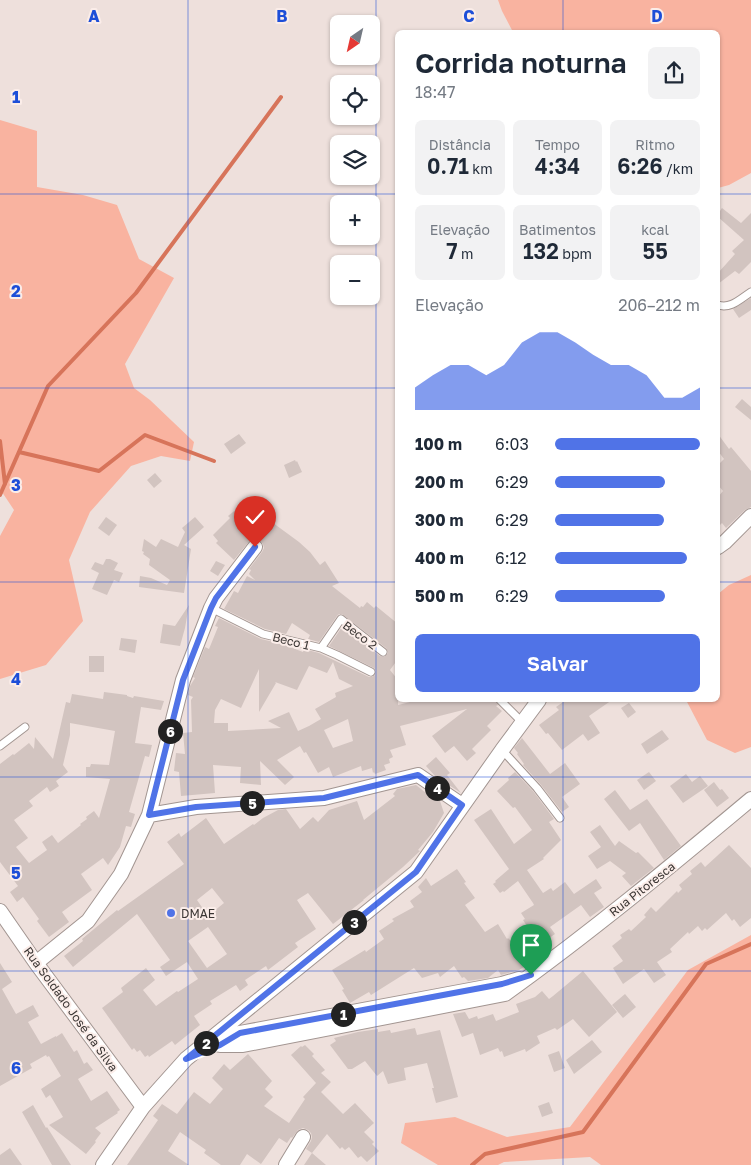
<!DOCTYPE html>
<html lang="pt">
<meta charset="utf-8">
<style>
:root{--surface:#fff;--page:#f2f2f3;--text:#1f2937;--muted:#747a83;--accent:#5073e7}
body{margin:0;font-family:"Golos Text",sans-serif;background:var(--page);color:var(--text);height:100vh;display:flex;flex-direction:column;font-size:19px;white-space:nowrap}
*{box-sizing:border-box;margin:0}
p{font-size:16px;color:var(--muted)}
.icon{flex:none;width:28px;height:28px;fill:none;stroke:currentColor;stroke-width:2;stroke-linecap:round;stroke-linejoin:round}
.map{position:relative;flex:1;overflow:hidden}
.side{position:absolute;left:395px;top:30px;width:325px;height:672px;display:flex;flex-direction:column;background:var(--surface);border-radius:8px;box-shadow:0 1px 4px #0004}
.side>*{flex:none}
.needle{width:32px;rotate:214deg}
.buttons{position:absolute;left:330px;top:15px;display:grid;gap:10px}
.buttons a{display:grid;place-items:center;width:50px;height:50px;border-radius:8px;background:var(--surface);box-shadow:0 1px 4px #0004;font-size:25px}
.pin{position:absolute;display:grid;place-items:center;width:42px;height:42px;color:#fff;margin:-51px -21px;border-radius:50% 50% 50% 0;rotate:-45deg;box-shadow:0 0 5px #0007}
.pin .icon{rotate:45deg}
.km{position:absolute;width:25px;height:25px;margin:-12px;border-radius:50%;background:#222;color:#fff;font-size:14px;line-height:25px;text-align:center}
.round{display:grid;place-items:center;flex:none;width:52px;height:52px;border-radius:8px;background:var(--page)}
.overview{display:flex;align-items:center;justify-content:space-between;height:85px;padding:0 20px}
h1{font-size:28px;font-weight:600;line-height:38px}
.figures{display:grid;grid-template-columns:repeat(3,1fr);gap:8px;height:85px;padding:5px 20px}
.figures div{display:grid;align-content:center;border-radius:8px;background:var(--page);text-align:center}
.figures b{font-size:21px;font-weight:600}
.figures small{font-size:14px;font-weight:400}
.figures p{font-size:14px}
.chart{height:140px;padding:10px 20px}
.chart p{display:flex;justify-content:space-between}
.chart svg{width:100%;height:90px;margin-top:5px;fill:var(--accent);opacity:.7}
.action{display:flex;gap:10px;margin-top:auto;padding:10px 20px}
.action a{flex:1;height:58px;border-radius:8px;background:var(--accent);color:#fff;font-size:20px;font-weight:600;line-height:58px;text-align:center}
ul{padding:0 20px;list-style:none;font-size:16px}
li{display:grid;grid-template-columns:80px 60px 1fr;align-items:center;height:38px}
li i{height:12px;border-radius:6px;background:var(--accent)}
.map>svg:first-child{display:block}
.green{fill:#f9b3a0}
.lines{fill:none;stroke-linecap:round;stroke-linejoin:round}
.stream{stroke:#d7745a;stroke-width:4}
.building{fill:#d2c4c0;fill-rule:evenodd}
.service-casing{stroke:#a29591;stroke-width:9}
.minor-casing{stroke:#a29591;stroke-width:16}
.service{stroke:#fff;stroke-width:7}
.minor{stroke:#fff;stroke-width:14}
.route-casing{stroke:#fff;stroke-width:10}
.route{stroke:#5073e7;stroke-width:6}
.grid{fill:none;stroke:#1d4ed8;stroke-width:1;stroke-opacity:0.55}
.poi-dot{fill:#5073e7;stroke:#fbede9;stroke-width:2}
.labels{text-anchor:middle;dominant-baseline:central;stroke-width:4;stroke-linejoin:round;paint-order:stroke}
.street-label{font-size:12px;fill:#3b3634;stroke:#fbede9}
.poi-label{font-size:12px;fill:#3b3634;stroke:#fbede9;text-anchor:start}
.grid-label{font-size:16px;text-anchor:middle;font-weight:bold;fill:#1d4ed8;stroke:#fbede9;stroke-width:4;stroke-linejoin:round;paint-order:stroke}
</style>
<div class="map">
<svg width="751" height="1165" viewBox="0 0 751 1165">
<rect width="100%" height="100%" fill="#eee0dc"/>
<!-- green -->
<path class="green" d="M498,0H751V173L729,185L718,188V32H513L502,11Z
M0,120L37,131V187L83,195L117,205L139,259L174,278L125,364L134,388L150,400L194,442L190,461L161,456L131,466L90,512L69,560L83,621L46,665L0,679V536L14,510L0,489Z
M751,575V747L735,753L707,740L686,700H718V594L729,585Z
M751,935V1165H601L590,1157L504,1162L498,1165H438L401,1143L405,1123L455,1117L507,1137L570,1127L688,970Z"/>
<g class="lines">
<!-- stream -->
<path class="stream" d="M0,441L5,484
M19,452L99,471L145,435L214,461
M0,495L48,386L136,293L281,97
M472,1165L485,1154L583,1132L706,964L751,944"/>
</g>
<!-- building -->
<path class="building" d="M722,208L741,223L751,213V262L739,274L735,271L718,284V273L735,254L732,251L744,240L718,217V214Z
M751,298V310L739,318L733,309Z
M742,399L751,407V420L735,407Z
M239,434L246,443L231,454L224,444Z
M718,434L729,449L731,447L751,471V507L745,510L726,528L722,523L718,527V497L723,491L718,485V465L724,459L718,451Z
M295,460L296,462L297,461L302,472L289,478L284,465Z
M155,473L162,481L154,488L147,480Z
M260,505L269,520L299,542L310,552L320,565L325,561L339,583L332,586L360,608L361,606L363,607L367,602L374,608L376,606L398,624V659L390,670L398,680V705L418,700H495L498,705L496,706L502,711L487,726L491,730L472,749L476,753L467,761L454,746L445,753L432,736L467,709L400,726L406,745L390,750L393,757L389,759L390,763L384,765L386,770L375,774L374,772L373,773L372,768L362,771L361,766L333,777L329,767L318,773L306,752L304,753L300,746L277,760L294,777L285,785L260,761L261,785L240,783L241,767L213,765L215,793L181,796L179,772L174,771L176,753L185,754L183,733L192,732L191,700L193,697L188,695L190,686L195,678L193,677L205,647L209,649L218,627L215,626L219,618L261,639L282,644L303,652L304,649L319,653L369,677H372L375,675L376,671L374,668L329,646L342,627L380,656L384,657L388,653L386,648L342,614H339L337,616L319,642L308,639L310,635L292,623L286,634L265,629L224,609L234,591L238,593L247,576L255,580L249,574L251,570L249,569L262,552L264,548L263,544L260,540L256,538L251,539L234,560L216,543L218,541L213,535L230,518L228,516L238,508L241,512L247,508L249,511ZM333,662L339,679L353,686L335,693L336,697L315,709L321,719L309,726L298,731L289,712L268,721L281,728L228,731V723H214L215,710L221,699L241,708L259,669V712L276,683L275,682L297,690L309,666L327,673ZM348,719L353,741L333,748L324,730Z
M106,517L117,525L109,536L98,528Z
M195,517L204,527L184,545L191,549L184,593L139,587L140,576L151,578L167,585L170,580L149,565L150,559L143,554L144,552L142,551L144,539L156,547L161,539L178,547L185,532L182,528Z
M106,559H110L118,563L114,570L123,573L119,582L114,580L107,595L92,589L99,573L91,569L95,562L103,565Z
M216,561L225,565L218,576L210,571Z
M189,605L185,628L180,646L160,643L163,624L175,626Z
M121,638L137,640L135,653L119,650Z
M89,656H104V672H89Z
M104,692L127,695V696L133,698L134,696L164,701L161,710L141,707L135,743L152,745L149,757L145,756L129,812L135,814L131,827L126,826L120,847L108,865L103,858L81,874L92,890L62,912L69,922L49,937L37,921L39,919L23,897L17,902L10,892L18,886L0,862V764L13,754L14,755L29,743L34,749L35,737L53,759L66,702L70,703L72,694L103,699ZM70,723L115,731L109,765L91,764L90,767H86V777L110,779L99,818L94,811L86,817L87,819L80,824L81,825L58,843L52,835L42,842L47,850L29,863L16,847L28,838L14,820L33,806L29,801L47,787L50,792L59,786L56,781L68,772L63,765L70,735Z
M566,700H612L589,716L600,733L588,741L583,734L562,750L548,733L546,734L539,725L559,710L556,707Z
M629,703L636,712L628,718L621,708Z
M662,730L669,739L647,754L641,744Z
M522,738L550,774L565,763L580,784L562,797L569,807L562,812L541,785L523,765L524,764L517,754L518,753L514,748Z
M436,757L450,773L447,775L461,793L435,776L426,766Z
M515,772L533,791L554,819L549,822L561,840L543,858L544,859L527,870L543,893L551,888L553,891L565,882L574,894L596,879L602,888L594,893L604,907L590,917L581,905L550,927L555,934L523,956L529,964L519,970L501,975L498,970L488,978L468,981L464,977L462,978L454,966L440,977L438,973L422,978L414,968L371,995L369,992L350,1003L342,990L344,989L332,970L365,950L366,952L384,939L379,931L394,921L392,919L414,907L410,901L422,892L418,887L426,878L431,886L457,869L466,882L464,883L475,898L465,905L485,932L498,924L507,939L508,938L514,944L531,932L523,920L525,919L521,913L534,905L533,903L518,881L504,892L503,891L500,893L493,884L496,882L495,881L509,869L474,820L491,809L514,844L532,830L515,807L513,808L497,791L509,780L508,778Z
M649,772L656,781L644,790L637,780Z
M686,774L692,782L700,776L708,786L683,803L670,786Z
M714,782L720,790L722,789L729,798L717,807L704,790Z
M416,785L426,793L427,792L440,801L444,813L433,832L418,850L420,851L403,867L363,900H364L333,924L308,893L297,900L316,929L295,943L298,947L268,970L266,966L245,980L248,985L240,991L236,985L210,1001L212,1004L194,1016L200,1025L175,1045L172,1041L149,1057L148,1055L145,1057L140,1050L137,1052L134,1048L132,1050L102,1008L123,992L121,988L146,968L155,980L143,990L156,1006L177,991L178,992L198,979L187,962L166,976L160,967L170,960L137,914L73,967L64,956L83,941L82,939L117,910L118,911L184,864L167,842L179,833L181,837L206,818L224,844L253,824L254,825L263,818L278,810L286,809L300,829L313,817L318,822L329,810L357,801L364,820L395,796L393,794L397,789ZM212,888L224,903L208,916L197,900ZM208,927L227,954L207,968L188,941Z
M615,790L630,810L647,799L681,846L664,860L640,823L629,831L604,799Z
M600,825L615,846L619,841L636,853L638,852L654,868L631,886L622,876L626,873L610,861L597,869L588,856L601,847L590,832Z
M729,845L751,868V918L740,927L734,919L732,921L726,913L707,930L705,928L702,931L698,926L689,934L688,932L670,949L672,952L657,962L666,975L654,983L644,969L623,984L613,968L623,961L612,946L622,938L620,935L629,929L631,931L646,917L644,915L651,907L656,912L677,891L678,893L682,889L679,885L692,874L690,871L701,862L705,867Z
M0,963L12,982L2,989L16,1014L33,1005L39,1016L28,1022L41,1044L56,1036V1037L62,1033L74,1052L77,1050L84,1064L87,1062L93,1070L78,1079L91,1101L107,1091L120,1110L117,1112L118,1113L95,1128L101,1133L95,1141L96,1142L86,1154L49,1125L63,1117L50,1095L46,1098L41,1089L61,1076L49,1056L47,1057L46,1055L30,1064L32,1068L0,1086Z
M583,971L617,1012L589,1037L573,1019L557,1030L555,1028L537,1036L540,1043L526,1052L525,1049L504,1057L502,1051L500,1052L498,1048L480,1055L473,1033L462,1037L453,1014L465,1012L469,1019L477,1016L478,1019L493,1014L496,1021L519,1012L516,1004L535,997L542,991L549,999L553,996Z
M625,994L636,1007L623,1018L612,1005Z
M415,1028L417,1035L440,1030L458,1097L436,1103L432,1088H434L427,1063L404,1068L406,1080L388,1084L383,1071L377,1076L365,1061L352,1069H348L330,1045L336,1041L334,1038L358,1032L378,1029V1032L390,1030L391,1033Z
M592,1040L602,1052L574,1074L566,1060Z
M305,1045L314,1054L312,1056L325,1070L321,1073L331,1082L321,1092L343,1114L355,1103L374,1123L364,1132L374,1142L372,1144L379,1151L367,1162L361,1156L358,1158L349,1147L345,1150L342,1147L340,1149L327,1134L312,1153L306,1149L311,1141L312,1137L311,1133L308,1130L303,1128L298,1130L292,1138L291,1137L287,1143L279,1138L261,1164L247,1154L240,1165H221L204,1153L206,1150L180,1132L168,1151L189,1165H127L158,1120L153,1116L162,1104L177,1114L194,1092L210,1104L223,1089L212,1078L224,1064L230,1070L248,1054L272,1081L265,1089L273,1097L264,1106L289,1123L305,1099L303,1097L316,1083L291,1055L301,1046L302,1047Z
M559,1051L565,1068L554,1072L548,1055Z
M549,1102L553,1113L542,1117L538,1106Z
M33,1105L46,1128L47,1127L71,1165H52L22,1112Z
M10,1148L22,1165H0V1155Z
M312,1153L326,1165H304Z"/>
<g class="lines">
<defs>
<path id="service" d="M718,305C731,309 740,299 751,292
M211,608L263,634L321,648L337,655L371,672
M321,648L341,619L383,652
M500,700L522,722
M0,746L25,727
M502,750L537,788L560,818"/>
<path id="minor" d="M718,547L725,542L751,516
M149,815L196,807L324,798L418,775L462,805
M0,911L36,963L143,1107
M36,963L88,921L121,874L149,815L183,680L211,608L216,598L255,547
M221,1044L240,1033L502,984L519,979
M220,1045H243L505,994C590,933 671,866 751,799
M103,1165L143,1107L186,1059L416,872L502,750L539,700
M286,1165L303,1137"/>
</defs>
<!-- service casing -->
<use href="#service" class="service-casing"/>
<!-- minor casing -->
<use href="#minor" class="minor-casing"/>
<!-- service -->
<use href="#service" class="service"/>
<!-- minor -->
<use href="#minor" class="minor"/>
</g>
<g class="lines">
<defs>
<path id="route" d="M255,547L216,598L211,608L183,680L149,815L196,807L324,798L418,775L462,805L416,872L186,1059L220,1045L240,1033L502,984L531,975"/>
</defs>
<!-- route casing -->
<use href="#route" class="route-casing"/>
<!-- route -->
<use href="#route" class="route"/>
</g>
<!-- grid -->
<path class="grid" d="M188,0V1165M376,0V1165M563,0V32M0,194H398M718,194H751M0,388H398M718,388H751M0,582H398M718,582H751M563,700V1165M0,777H751M0,971H751"/>
<!-- markers -->
<circle class="poi-dot" cx="171" cy="913" r="5"/>
<g class="labels">
<!-- street labels -->
<g class="street-label">
<text transform="translate(360 635) rotate(36)">Beco 2</text>
<text transform="translate(291 641) rotate(14)">Beco 1</text>
<text transform="translate(642 889) rotate(-38)">Rua Pitoresca</text>
<text transform="translate(71 1009) rotate(54)">Rua Soldado José da Silva</text>
</g>
<!-- poi labels -->
<g class="poi-label">
<text x="181" y="913">DMAE</text>
</g>
</g>
<g class="grid-label">
<text x="94" y="22">A</text>
<text x="282" y="22">B</text>
<text x="469" y="22">C</text>
<text x="657" y="22">D</text>
<text x="16" y="103">1</text>
<text x="16" y="297">2</text>
<text x="16" y="491">3</text>
<text x="16" y="685">4</text>
<text x="16" y="879">5</text>
<text x="16" y="1074">6</text>
</g>
</svg>
<div class="buttons">
<a><svg class="needle" viewBox="-14 -14 28 28"><path d="M0-13l5 13h-10z" fill="#e53935"/><path d="M0 13l5-13h-10z" fill="#747a83"/></svg></a>
<a><svg class="icon" aria-label="locate" viewBox="0 0 24 24"><circle cx="12" cy="12" r="6"/><path d="M12 2v4M12 18v4M2 12h4M18 12h4"/></svg></a>
<a><svg class="icon" aria-label="layers" viewBox="0 0 24 24"><path d="M12 4l9 5-9 5-9-5zM3 14l9 5 9-5"/></svg></a>
<a>+</a>
<a>−</a>
</div>
<div class="pin" style="left:531px;top:975px;background:#1e9e55"><svg class="icon" aria-label="arrive" viewBox="0 0 24 24"><path d="M6 21V4h12l-3 4 3 4H6"/></svg></div>
<div class="pin" style="left:255px;top:547px;background:#d93025"><svg class="icon" aria-label="check" viewBox="0 0 24 24"><path d="M5 12l5 5 9-10"/></svg></div>
<b class="km" style="left:343px;top:1014px">1</b>
<b class="km" style="left:206px;top:1043px">2</b>
<b class="km" style="left:354px;top:922px">3</b>
<b class="km" style="left:437px;top:788px">4</b>
<b class="km" style="left:252px;top:803px">5</b>
<b class="km" style="left:170px;top:731px">6</b>
<section class="side">
<div class="overview"><div><h1>Corrida noturna</h1><p>18:47</p></div><a class="round"><svg class="icon" aria-label="share" viewBox="0 0 24 24"><path d="M12 15V3M7 8l5-5 5 5M5 13v7h14v-7"/></svg></a></div>
<div class="figures">
<div><p>Distância</p><b>0.71<small> km</small></b></div>
<div><p>Tempo</p><b>4:34</b></div>
<div><p>Ritmo</p><b>6:26<small> /km</small></b></div>
</div>
<div class="figures">
<div><p>Elevação</p><b>7<small> m</small></b></div>
<div><p>Batimentos</p><b>132<small> bpm</small></b></div>
<div><p>kcal</p><b>55</b></div>
</div>
<div class="chart"><p><span>Elevação</span>206–212 m</p>
<svg viewBox="0 0 160 44" preserveAspectRatio="none"><path d="M0 44V33L10 27L20 22L30 22L40 27L50 22L60 11L70 6L80 6L90 11L100 17L110 22L120 22L130 27L140 38L150 38L160 33V44z"/></svg>
</div>
<ul>
<li><b>100 m</b>6:03<i style="width:100%"></i></li>
<li><b>200 m</b>6:29<i style="width:76%"></i></li>
<li><b>300 m</b>6:29<i style="width:75%"></i></li>
<li><b>400 m</b>6:12<i style="width:91%"></i></li>
<li><b>500 m</b>6:29<i style="width:76%"></i></li>
</ul>
<div class="action"><a>Salvar</a></div>
</section>
</div>
